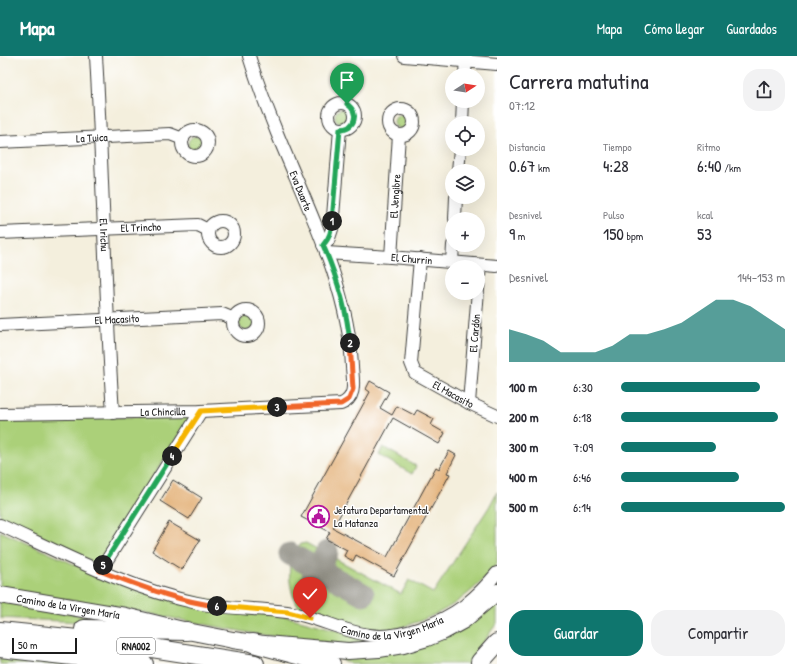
<!DOCTYPE html>
<html lang="es">
<meta charset="utf-8">
<style>
:root{--surface:#fff;--page:#f2f2f3;--text:#2b2b33;--muted:#7c7c81;--accent:#0f766e}
body{margin:0;font-family:"Patrick Hand",sans-serif;background:var(--page);color:var(--text);height:100vh;display:flex;flex-direction:column;font-size:15px;white-space:nowrap}
*{box-sizing:border-box;margin:0}
p{font-size:13px;color:var(--muted)}
.icon{flex:none;width:22px;height:22px;fill:none;stroke:currentColor;stroke-width:2;stroke-linecap:round;stroke-linejoin:round}
.map{position:relative;flex:1;overflow:hidden}
.drawer{display:flex;flex-direction:column;background:var(--surface);width:300px}
.drawer>*{flex:none}
.needle{width:26px;rotate:78deg}
.buttons{position:absolute;left:445px;top:12px;display:grid;gap:8px}
.buttons a{display:grid;place-items:center;width:40px;height:40px;border-radius:50%;background:var(--surface);box-shadow:0 4px 16px #0002;font-size:20px}
.scale{position:absolute;left:12px;bottom:10px;width:65px;box-sizing:border-box;padding-left:4px;border:2px solid #1c1c1c;border-top:0;font-size:11px;line-height:14px;white-space:nowrap;color:#1c1c1c;-webkit-text-stroke:3px #fff;paint-order:stroke}
.pin{position:absolute;display:grid;place-items:center;width:34px;height:34px;color:#fff;margin:-41px -17px;border-radius:50% 50% 50% 0;rotate:-45deg;box-shadow:0 0 4px #0007}
.pin .icon{rotate:45deg}
.km{position:absolute;width:20px;height:20px;margin:-10px;border-radius:50%;background:#222;color:#fff;font-size:11px;line-height:20px;text-align:center}
.round{display:grid;place-items:center;flex:none;width:42px;height:42px;border-radius:16px;background:var(--page)}
.summary{display:flex;align-items:center;justify-content:space-between;height:68px;padding:0 12px}
h1{font-size:22px;font-weight:600;line-height:30px}
.figures{display:grid;grid-template-columns:repeat(3,1fr);gap:6px;height:68px;padding:4px 12px}
.figures div{display:grid;align-content:center}
.figures b{font-size:17px;font-weight:600}
.figures small{font-size:11px;font-weight:400}
.figures p{font-size:11px}
.chart{height:112px;padding:8px 12px}
.chart p{display:flex;justify-content:space-between}
.chart svg{width:100%;height:72px;margin-top:4px;fill:var(--accent);opacity:.7}
.button{display:flex;gap:8px;margin-top:auto;padding:8px 12px}
.button a{flex:1;height:46px;border-radius:16px;background:var(--accent);color:#fff;font-size:16px;font-weight:600;line-height:46px;text-align:center}
.button a+a{background:var(--page);color:var(--text)}
ul{padding:0 12px;list-style:none;font-size:13px}
li{display:grid;grid-template-columns:64px 48px 1fr;align-items:center;height:30px}
li i{height:10px;border-radius:5px;background:var(--accent)}
header{display:flex;align-items:center;gap:24px;box-sizing:border-box;height:56px;padding:0 20px;background:var(--accent);color:#fff}
header strong{font-size:19px}
nav{display:flex;gap:22px;margin-inline-start:auto;font-size:14px}
main{display:flex;flex:1;min-height:0}
.map>svg:first-child{display:block}
.green{fill:#abd079;stroke:#64764a}
.lines{fill:none;stroke-linecap:round;stroke-linejoin:round}
.taxiway{stroke:#88867c;stroke-width:23}
.building{fill:#e4b37c}
.minor-casing{stroke:#3c3c39;stroke-width:14}
.major-casing{stroke:#3c3c39;stroke-width:18}
.highway-casing{stroke:#3c3c39;stroke-width:20}
.minor{stroke:#fff;stroke-width:12}
.major{stroke:#fff;stroke-width:16}
.highway{stroke:#fff;stroke-width:18}
.split-1-casing{stroke:#fff;stroke-width:8}
.split-2-casing{stroke:#fff;stroke-width:8}
.split-3-casing{stroke:#fff;stroke-width:8}
.split-4-casing{stroke:#fff;stroke-width:8}
.split-5-casing{stroke:#fff;stroke-width:8}
.split-6-casing{stroke:#fff;stroke-width:8}
.split-7-casing{stroke:#fff;stroke-width:8}
.split-1{stroke:#22a559;stroke-width:5}
.split-2{stroke:#22a559;stroke-width:5}
.split-3{stroke:#f0652b;stroke-width:5}
.split-4{stroke:#f5b400;stroke-width:5}
.split-5{stroke:#22a559;stroke-width:5}
.split-6{stroke:#f0652b;stroke-width:5}
.split-7{stroke:#f5b400;stroke-width:5}
.labels{text-anchor:middle;dominant-baseline:central;stroke-width:3;stroke-linejoin:round;paint-order:stroke}
.shield{fill:#fff;stroke:#606060;stroke-width:1}
.shield-label{font-size:10px;font-weight:bold;fill:#1c1c1c}
.street-label{font-size:11px;fill:#1c1c1c;stroke:#fff}
.poi-label{font-size:11px;fill:#1c1c1c;stroke:#fff;text-anchor:start}
</style>
<header>
<strong>Mapa</strong>
<nav><a>Mapa</a><a>Cómo llegar</a><a>Guardados</a></nav>
</header>
<main>
<div class="map">
<svg width="497" height="608" viewBox="0 0 497 608">
<rect width="100%" height="100%" fill="#fff"/>
<filter id="ink" filterUnits="userSpaceOnUse"><feTurbulence type="fractalNoise" baseFrequency=".025" numOctaves="2"/><feDisplacementMap in="SourceGraphic" scale="8" xChannelSelector="R" yChannelSelector="G"/><feConvolveMatrix kernelMatrix="1 2 1 2 8 2 1 2 1" color-interpolation-filters="sRGB"/></filter>
<filter id="wash" filterUnits="userSpaceOnUse"><feTurbulence type="fractalNoise" baseFrequency=".012" numOctaves="4" result="noise"/><feDisplacementMap in="SourceGraphic" scale="16" xChannelSelector="R" yChannelSelector="G"/><feGaussianBlur stdDeviation="0.9" result="paint"/><feColorMatrix in="noise" values="0 0 0 0 0 0 0 0 0 0 0 0 0 0 0 0 0 1.4 0 .05"/><feComposite in="paint" operator="in"/></filter>
<g filter="url(#wash)">
<rect width="100%" height="100%" fill="#f4efdd"/>
<!-- green -->
<path class="green" d="M335 60a7 7 0 1 1 14 0a7 7 0 1 1-14 0Z
M394 66a7 7 0 1 1 14 0a7 7 0 1 1-14 0Z
M188 88a8 8 0 1 1 16 0a8 8 0 1 1-16 0Z
M239 267a8 8 0 1 1 16 0a8 8 0 1 1-16 0Z
M189,360L190,362L98,507H95L0,464V363Z
M383,391L416,410L412,418L379,399Z
M497,436V508C472,538 448,556 411,568C402,571 393,574 384,574C371,574 358,570 345,566C331,562 316,558 301,554C291,543 287,519 291,505C292,499 297,493 300,488L306,487L401,538L409,524L433,537L489,451Z
M0,475L98,519L288,561L379,585L348,589L255,578L125,553L0,533Z
M497,543V567L468,608H351L340,603V602Z
M0,545L113,565L100,567L0,562Z
M0,597L103,608H0Z"/>
<g class="lines">
<!-- taxiway -->
<path class="taxiway" d="M290,498L363,538
M311,527L327,496"/>
</g>
<g id="blocks">
<!-- building -->
<path class="building" d="M370,325L389,336L380,352L392,359L397,350L414,359L417,354L434,363L431,369L445,377L439,388L393,362L333,472L387,501L436,411L439,413L449,395L456,399L447,417L450,418L394,520L356,499L353,505L344,500L347,494L326,483L330,476L301,461L370,336L366,333Z
M173,424L202,442L189,463L160,445Z
M169,466L200,484L182,514L152,495Z"/>
</g>
</g>
<g filter="url(#ink)">
<use href="#blocks" fill-opacity="0" stroke="#3c3c39" stroke-width="1"/>
<g class="lines">
<defs>
<g id="minor">
<path id="s1" d="M96,0C103,119 105,238 113,357"/>
<path d="M404,0L497,8"/>
<path d="M465,19L466,0"/>
<circle cx="342" cy="60" r="13"/>
<circle cx="401" cy="66" r="13"/>
<path d="M462,67L463,45"/>
<circle cx="195" cy="87" r="13"/>
<path id="s2" d="M0,86L170,78L183,83"/>
<path d="M458,115L460,93"/>
<path d="M455,163L456,141"/>
<circle cx="221" cy="178" r="13"/>
<path id="s3" d="M0,177L198,169L208,174"/>
<path d="M323,189L328,185L332,173L340,73"/>
<path id="s4" d="M326,197L391,201L497,210"/>
<path id="s5" d="M391,201L399,79"/>
<path id="s6" d="M420,203L411,307L415,317L469,347L497,360"/>
<path d="M452,206L453,189"/>
<circle cx="246" cy="267" r="13"/>
<path id="s7" d="M0,269L222,258L234,263"/>
<path id="s8" d="M469,347L480,209"/>
<path id="s9" d="M0,358L201,355L341,348C357,342 353,325 352,311C349,231 307,151 277,77C267,52 257,26 249,0"/>
<path id="s10" d="M0,469C63,498 129,533 197,547C226,553 257,552 287,556C315,560 341,575 369,579C398,584 441,567 465,549C476,540 488,528 497,517"/>
<path d="M100,515L201,355"/>
</g>
<g id="major">
<path id="s11" d="M0,539L125,560L187,575L233,584L253,587L348,595L379,593L403,589L427,582L444,575L464,564L497,536"/>
</g>
<path id="highway" d="M84,573L187,575
M0,575L126,588L255,608
M253,587L331,608
M0,592L144,608
M480,606L497,587"/>
</defs>
<!-- minor casing -->
<use href="#minor" class="minor-casing"/>
<!-- major casing -->
<use href="#major" class="major-casing"/>
<!-- highway casing -->
<use href="#highway" class="highway-casing"/>
<!-- minor -->
<use href="#minor" class="minor"/>
<!-- major -->
<use href="#major" class="major"/>
<!-- highway -->
<use href="#highway" class="highway"/>
</g>
</g>
<g class="lines" filter="url(#ink)">
<defs>
<path id="split-1" d="M332,165L340,73C355,73 360,57 347,48"/>
<path id="split-2" d="M332,165C331,175 330,182 323,189C336,219 347,254 350,287"/>
<path id="split-3" d="M277,351L341,348L349,343L353,333L350,287"/>
<path id="split-4" d="M172,400L201,355L277,351"/>
<path id="split-5" d="M103,509L172,400"/>
<path id="split-6" d="M103,509L100,515C138,529 176,545 217,550"/>
<path id="split-7" d="M217,550L288,556L310,562"/>
</defs>
<!-- split-1 casing -->
<use href="#split-1" class="split-1-casing"/>
<!-- split-2 casing -->
<use href="#split-2" class="split-2-casing"/>
<!-- split-3 casing -->
<use href="#split-3" class="split-3-casing"/>
<!-- split-4 casing -->
<use href="#split-4" class="split-4-casing"/>
<!-- split-5 casing -->
<use href="#split-5" class="split-5-casing"/>
<!-- split-6 casing -->
<use href="#split-6" class="split-6-casing"/>
<!-- split-7 casing -->
<use href="#split-7" class="split-7-casing"/>
<!-- split-1 -->
<use href="#split-1" class="split-1"/>
<!-- split-2 -->
<use href="#split-2" class="split-2"/>
<!-- split-3 -->
<use href="#split-3" class="split-3"/>
<!-- split-4 -->
<use href="#split-4" class="split-4"/>
<!-- split-5 -->
<use href="#split-5" class="split-5"/>
<!-- split-6 -->
<use href="#split-6" class="split-6"/>
<!-- split-7 -->
<use href="#split-7" class="split-7"/>
</g>
<!-- icons -->
<defs>
<symbol id="civic-ring" viewBox="-11 -11 22 22"><circle r="9.5" fill="#fff" stroke="#b5179e" stroke-width="1.5"/><path d="M-.6-6.5H3V-4.5H.6V-3L4-1V1h2V6H-6V1h2V-1L-.6-3ZM-1.2 2.5V6h2.4V2.5Z" fill="#b5179e"/></symbol>
</defs>
<g fill-rule="evenodd">
<use href="#civic-ring" x="306" y="448" width="25" height="25"/>
</g>
<g class="labels">
<!-- shield labels -->
<rect class="shield" x="117" y="582" width="38" height="16" rx="3"/>
<g class="shield-label">
<text x="136" y="590">RNA002</text>
</g>
<!-- street labels -->
<g class="street-label">
<text stroke="none"><textPath href="#s2" startOffset="92">La Tuica</textPath></text>
<text transform="translate(301 135) rotate(68)">Eva Duarte</text>
<text stroke="none"><textPath href="#s5" startOffset="61">El Jengibre</textPath></text>
<text stroke="none"><textPath href="#s3" startOffset="141">El Trincho</textPath></text>
<text stroke="none"><textPath href="#s1" startOffset="179">El Irichu</textPath></text>
<text stroke="none"><textPath href="#s4" startOffset="86">El Churrin</textPath></text>
<text stroke="none"><textPath href="#s7" startOffset="117">El Macasito</textPath></text>
<text stroke="none"><textPath href="#s8" startOffset="70">El Cardón</textPath></text>
<text stroke="none"><textPath href="#s6" startOffset="159">El Macasito</textPath></text>
<text stroke="none"><textPath href="#s9" startOffset="163">La Chincilla</textPath></text>
<text stroke="none"><textPath href="#s11" startOffset="69">Camino de la Virgen María</textPath></text>
<text stroke="none"><textPath href="#s10" startOffset="412">Camino de la Virgen María</textPath></text>
</g>
<!-- poi labels -->
<g class="poi-label">
<text x="334" y="454">Jefatura Departamental<tspan x="334" dy="13">La Matanza</tspan></text>
</g>
</g>
</svg>
<div class="buttons">
<a><svg class="needle" viewBox="-14 -14 28 28"><path d="M0-13l5 13h-10z" fill="#e53935"/><path d="M0 13l5-13h-10z" fill="#7c7c81"/></svg></a>
<a><svg class="icon" aria-label="locate" viewBox="0 0 24 24"><circle cx="12" cy="12" r="6"/><path d="M12 2v4M12 18v4M2 12h4M18 12h4"/></svg></a>
<a><svg class="icon" aria-label="layers" viewBox="0 0 24 24"><path d="M12 4l9 5-9 5-9-5zM3 14l9 5 9-5"/></svg></a>
<a>+</a>
<a>−</a>
</div>
<div class="scale">50 m</div>
<div class="pin" style="left:347px;top:48px;background:#1e9e55"><svg class="icon" aria-label="arrive" viewBox="0 0 24 24"><path d="M6 21V4h12l-3 4 3 4H6"/></svg></div>
<div class="pin" style="left:310px;top:562px;background:#d93025"><svg class="icon" aria-label="check" viewBox="0 0 24 24"><path d="M5 12l5 5 9-10"/></svg></div>
<b class="km" style="left:332px;top:165px">1</b>
<b class="km" style="left:350px;top:287px">2</b>
<b class="km" style="left:277px;top:351px">3</b>
<b class="km" style="left:172px;top:400px">4</b>
<b class="km" style="left:103px;top:509px">5</b>
<b class="km" style="left:217px;top:550px">6</b>
</div>
<section class="drawer">
<div class="summary"><div><h1>Carrera matutina</h1><p>07:12</p></div><a class="round"><svg class="icon" aria-label="share" viewBox="0 0 24 24"><path d="M12 15V3M7 8l5-5 5 5M5 13v7h14v-7"/></svg></a></div>
<div class="figures">
<div><p>Distancia</p><b>0.67<small> km</small></b></div>
<div><p>Tiempo</p><b>4:28</b></div>
<div><p>Ritmo</p><b>6:40<small> /km</small></b></div>
</div>
<div class="figures">
<div><p>Desnivel</p><b>9<small> m</small></b></div>
<div><p>Pulso</p><b>150<small> bpm</small></b></div>
<div><p>kcal</p><b>53</b></div>
</div>
<div class="chart"><p><span>Desnivel</span>144–153 m</p>
<svg viewBox="0 0 160 44" preserveAspectRatio="none"><path d="M0 44V24L10 27L20 31L30 38L40 38L50 38L60 34L70 27L80 27L90 24L100 20L110 13L120 6L130 6L140 10L150 17L160 24V44z"/></svg>
</div>
<ul>
<li><b>100 m</b>6:30<i style="width:85%"></i></li>
<li><b>200 m</b>6:18<i style="width:96%"></i></li>
<li><b>300 m</b>7:09<i style="width:58%"></i></li>
<li><b>400 m</b>6:46<i style="width:72%"></i></li>
<li><b>500 m</b>6:14<i style="width:100%"></i></li>
</ul>
<div class="button"><a>Guardar</a><a>Compartir</a></div>
</section>
</main>
